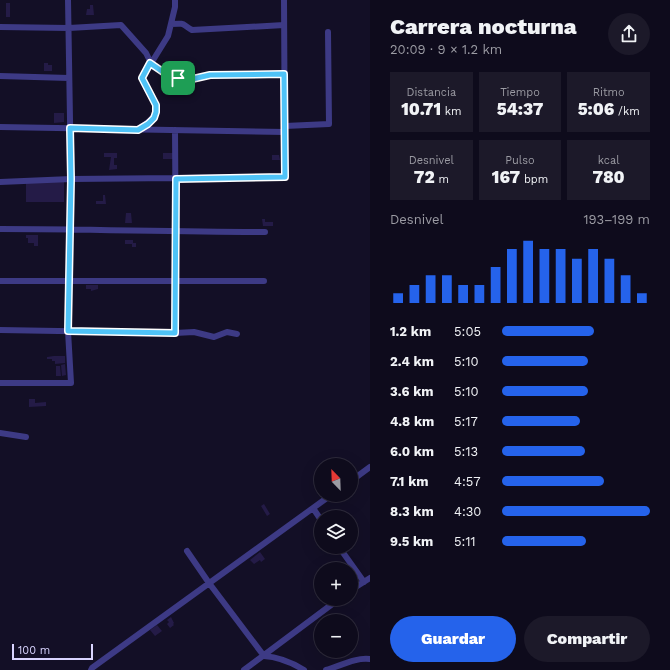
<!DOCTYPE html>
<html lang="es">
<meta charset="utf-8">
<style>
:root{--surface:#0e0b1c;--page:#1c1929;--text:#f1f3f6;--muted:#9b9ba3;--line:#2e2b3b;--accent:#2563eb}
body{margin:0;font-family:"Work Sans",sans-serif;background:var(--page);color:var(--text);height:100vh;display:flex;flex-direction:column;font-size:15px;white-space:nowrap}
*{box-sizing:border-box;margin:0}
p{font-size:13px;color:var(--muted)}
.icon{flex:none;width:22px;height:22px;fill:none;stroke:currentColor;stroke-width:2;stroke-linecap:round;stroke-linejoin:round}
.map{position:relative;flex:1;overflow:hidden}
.sheet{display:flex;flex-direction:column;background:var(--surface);width:300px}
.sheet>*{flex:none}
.needle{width:26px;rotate:337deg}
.controls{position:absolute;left:314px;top:458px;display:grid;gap:8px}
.controls a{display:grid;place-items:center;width:44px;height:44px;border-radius:50%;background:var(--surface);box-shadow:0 4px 16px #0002,0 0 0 1px var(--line);font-size:20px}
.scale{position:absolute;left:12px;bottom:10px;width:81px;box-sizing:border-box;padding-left:4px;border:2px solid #d9d4ff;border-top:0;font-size:11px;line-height:14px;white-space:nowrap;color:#d9d4ff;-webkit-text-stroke:3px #130f26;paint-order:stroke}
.pin{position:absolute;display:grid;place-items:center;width:34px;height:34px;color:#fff;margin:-17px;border-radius:8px;box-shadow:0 2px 6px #0006}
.round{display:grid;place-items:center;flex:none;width:42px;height:42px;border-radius:21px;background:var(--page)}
.overview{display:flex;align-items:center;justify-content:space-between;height:68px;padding:0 20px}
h1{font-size:22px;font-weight:800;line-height:30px}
.figures{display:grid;grid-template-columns:repeat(3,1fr);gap:6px;height:68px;padding:4px 20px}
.figures div{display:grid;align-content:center;border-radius:0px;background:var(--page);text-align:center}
.figures b{font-size:17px;font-weight:800}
.figures small{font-size:11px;font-weight:400}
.figures p{font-size:11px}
.chart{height:112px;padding:8px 20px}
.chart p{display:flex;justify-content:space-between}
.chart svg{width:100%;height:72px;margin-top:4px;stroke:var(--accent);stroke-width:6}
.action{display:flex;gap:8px;margin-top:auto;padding:8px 20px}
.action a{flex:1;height:46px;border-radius:24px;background:var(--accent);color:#fff;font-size:16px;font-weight:800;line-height:46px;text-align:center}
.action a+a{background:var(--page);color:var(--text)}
ul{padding:0 20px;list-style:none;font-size:13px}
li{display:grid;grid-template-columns:64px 48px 1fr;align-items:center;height:30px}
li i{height:10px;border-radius:5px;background:var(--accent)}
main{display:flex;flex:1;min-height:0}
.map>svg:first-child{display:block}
.building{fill:#241b47}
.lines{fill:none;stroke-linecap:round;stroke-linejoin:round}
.street{stroke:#3d3a85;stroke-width:6}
.route-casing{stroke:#fff;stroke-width:8}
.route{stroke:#4fc3f7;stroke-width:5}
</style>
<main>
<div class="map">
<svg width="370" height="670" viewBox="0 0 370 670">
<rect width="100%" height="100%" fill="#130f26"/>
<!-- building -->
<path class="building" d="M6,3H10V17H6Z
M90,5H93L94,15H86L87,9H90Z
M44,63H48V65H52V71H44Z
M54,113H64V122L54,123Z
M104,153H117V158H114V165H117V169L109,170L111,157H104Z
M163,153H174V159H163Z
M272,155H279L280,160H272Z
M64,181V202H26V182Z
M103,195H105L106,204H96V201H103Z
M126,213H131L132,223H125Z
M262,219H265V222H273V226H263Z
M26,235H38V246H34V243H28V238H26Z
M125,240H133V243H136V247H132V244H125Z
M86,285H98V289L91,291V289H86Z
M54,356H65V363L55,364V361H52V359H47V357Z
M65,364L66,375L62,376L61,365Z
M56,366H60L61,376H56Z
M29,399H35V403L46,402V406L29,407Z
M264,504L270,514L267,516L261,506Z
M260,552L265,559L261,562L260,560L254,564L250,560Z
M171,617L174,623L173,624L174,625L170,628L167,624L169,622L167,620Z
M157,625L162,631L155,636L150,630Z"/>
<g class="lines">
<!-- street -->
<path class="street" d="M171,24C187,23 181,24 192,30L284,25
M0,27L69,28L121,25L146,53L151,63L154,67L163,72L177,78L188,80L211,75L284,74
M0,76L69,78
M285,126L329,124L328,32
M0,127L285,132
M138,129C172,109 150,103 142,78L168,36L175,7V0
M0,182L71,179L285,177L284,0
M0,229C88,229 176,232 265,232
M0,281H264
M0,330L175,333L194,332L214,337L227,332L237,334
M175,333L176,281L175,130
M0,383H71L68,331L71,179L68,0
M0,433L26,437
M351,481L370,467
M313,508L321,520
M339,547L364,582
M187,551L209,583L264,656C279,657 291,662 304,670
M351,590L370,578
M91,670L92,668L331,495
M244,670L339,599
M326,670C340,666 356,657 370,659"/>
</g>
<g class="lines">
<defs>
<path id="route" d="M150,63L163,72L178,78L188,80L210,75L284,74L285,177L176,179L175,333L68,331L71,179L70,128L138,130L148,124L154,118L156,112V105L142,78Z"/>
</defs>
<!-- route casing -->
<use href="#route" class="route-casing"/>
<!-- route -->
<use href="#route" class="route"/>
</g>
</svg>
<div class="controls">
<a><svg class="needle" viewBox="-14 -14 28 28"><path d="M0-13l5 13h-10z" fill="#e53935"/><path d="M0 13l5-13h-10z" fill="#9b9ba3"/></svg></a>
<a><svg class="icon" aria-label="layers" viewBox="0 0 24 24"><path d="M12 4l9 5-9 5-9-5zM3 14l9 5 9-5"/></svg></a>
<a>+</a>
<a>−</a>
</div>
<div class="scale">100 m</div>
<div class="pin" style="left:178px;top:78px;background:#1e9e55"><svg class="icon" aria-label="arrive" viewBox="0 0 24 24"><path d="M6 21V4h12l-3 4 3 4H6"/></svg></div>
</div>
<section class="sheet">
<div class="overview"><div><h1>Carrera nocturna</h1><p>20:09 · 9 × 1.2 km</p></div><a class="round"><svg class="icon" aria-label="share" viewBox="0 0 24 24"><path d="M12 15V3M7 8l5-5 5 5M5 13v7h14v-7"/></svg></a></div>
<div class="figures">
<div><p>Distancia</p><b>10.71<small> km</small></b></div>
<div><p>Tiempo</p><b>54:37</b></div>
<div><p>Ritmo</p><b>5:06<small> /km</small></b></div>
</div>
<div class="figures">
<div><p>Desnivel</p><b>72<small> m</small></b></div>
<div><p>Pulso</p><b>167<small> bpm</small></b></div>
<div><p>kcal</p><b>780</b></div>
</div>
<div class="chart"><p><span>Desnivel</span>193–199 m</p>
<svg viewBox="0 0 160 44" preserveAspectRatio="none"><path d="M5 44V38M15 44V33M25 44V27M35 44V27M45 44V33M55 44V33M65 44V22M75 44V11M85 44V6M95 44V11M105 44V11M115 44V17M125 44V11M135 44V17M145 44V27M155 44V38"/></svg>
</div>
<ul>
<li><b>1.2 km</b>5:05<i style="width:62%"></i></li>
<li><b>2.4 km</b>5:10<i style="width:58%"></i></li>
<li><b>3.6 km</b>5:10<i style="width:58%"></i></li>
<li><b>4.8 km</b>5:17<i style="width:53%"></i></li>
<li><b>6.0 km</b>5:13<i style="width:56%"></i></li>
<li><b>7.1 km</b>4:57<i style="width:69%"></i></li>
<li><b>8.3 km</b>4:30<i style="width:100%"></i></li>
<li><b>9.5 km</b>5:11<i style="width:57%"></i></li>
</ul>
<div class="action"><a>Guardar</a><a>Compartir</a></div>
</section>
</main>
